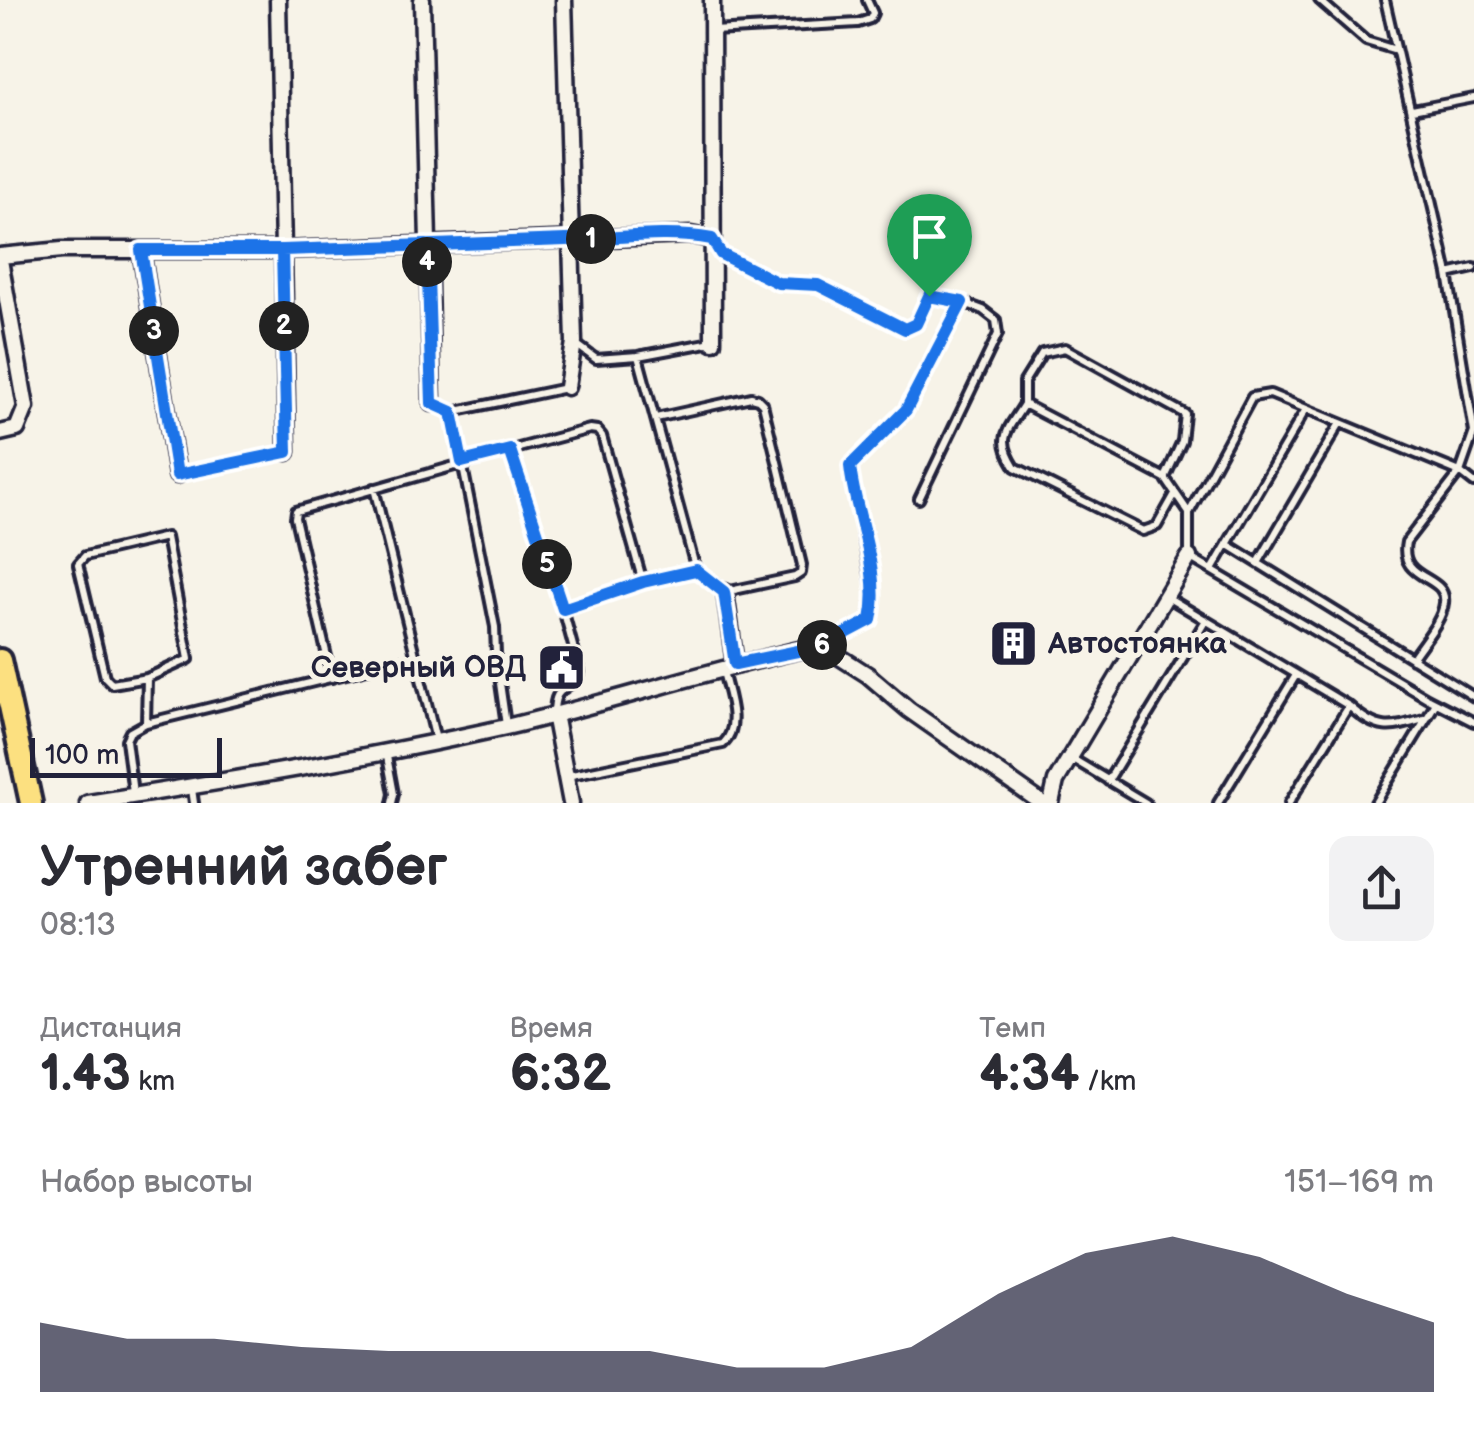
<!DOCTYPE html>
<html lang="ru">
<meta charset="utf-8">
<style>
:root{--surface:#fff;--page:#f2f2f3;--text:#2b2b33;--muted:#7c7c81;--accent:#22223b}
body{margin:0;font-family:"Balsamiq Sans",sans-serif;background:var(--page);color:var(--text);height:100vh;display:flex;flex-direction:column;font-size:38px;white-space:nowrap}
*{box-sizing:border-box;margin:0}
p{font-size:32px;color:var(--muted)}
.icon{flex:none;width:55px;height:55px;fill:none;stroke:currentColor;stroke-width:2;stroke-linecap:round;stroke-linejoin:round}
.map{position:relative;height:803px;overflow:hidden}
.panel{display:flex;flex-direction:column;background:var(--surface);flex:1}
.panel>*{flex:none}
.scale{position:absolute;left:30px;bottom:25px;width:192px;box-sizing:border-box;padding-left:10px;border:5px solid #22223b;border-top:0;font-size:28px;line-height:35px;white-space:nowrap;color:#22223b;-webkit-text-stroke:8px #f7f3e8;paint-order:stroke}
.pin{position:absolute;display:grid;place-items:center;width:85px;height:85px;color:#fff;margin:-102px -42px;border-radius:50% 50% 50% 0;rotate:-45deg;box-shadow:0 0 10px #0007}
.pin .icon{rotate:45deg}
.km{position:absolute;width:50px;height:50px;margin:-25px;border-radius:50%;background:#222;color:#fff;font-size:28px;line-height:50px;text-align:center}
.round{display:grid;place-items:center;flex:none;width:105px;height:105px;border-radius:20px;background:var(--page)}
.overview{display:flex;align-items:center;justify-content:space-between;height:170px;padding:0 40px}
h1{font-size:55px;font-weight:700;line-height:75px}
.figures{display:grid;grid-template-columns:repeat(3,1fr);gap:15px;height:170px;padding:10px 40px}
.figures div{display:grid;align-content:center}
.figures b{font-size:50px;font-weight:700}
.figures small{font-size:28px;font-weight:400}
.figures p{font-size:28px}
.chart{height:280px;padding:20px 40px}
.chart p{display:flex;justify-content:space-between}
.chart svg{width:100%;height:180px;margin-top:10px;fill:var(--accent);opacity:.7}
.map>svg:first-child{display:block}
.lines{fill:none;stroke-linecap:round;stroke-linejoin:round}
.lane-casing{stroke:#22223b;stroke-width:14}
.street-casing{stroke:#22223b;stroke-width:21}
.primary-casing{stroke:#22223b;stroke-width:28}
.lane{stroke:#f7f3e8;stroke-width:6}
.street{stroke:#f7f3e8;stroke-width:14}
.primary{stroke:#fce080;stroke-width:20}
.route-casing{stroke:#fff;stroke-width:20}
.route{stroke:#1a73e8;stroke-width:12}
.labels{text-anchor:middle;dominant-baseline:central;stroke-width:10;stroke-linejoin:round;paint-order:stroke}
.poi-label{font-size:30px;font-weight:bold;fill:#22223b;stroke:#f7f3e8;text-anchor:start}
</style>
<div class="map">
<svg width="1474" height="803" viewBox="0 0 1474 803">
<rect width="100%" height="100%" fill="#f7f3e8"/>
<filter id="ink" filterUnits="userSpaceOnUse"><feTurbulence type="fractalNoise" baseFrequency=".01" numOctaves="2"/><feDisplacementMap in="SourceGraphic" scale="20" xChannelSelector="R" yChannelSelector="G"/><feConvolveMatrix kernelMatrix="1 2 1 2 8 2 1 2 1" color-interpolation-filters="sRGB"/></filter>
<g filter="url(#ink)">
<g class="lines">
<defs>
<path id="lane" d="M1319,0L1366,41L1396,50
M1385,0L1448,274L1474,432L1460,472L1406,542C1398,582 1448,574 1444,603C1442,622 1422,643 1412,659
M713,31L858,23L870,19L873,13L867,0
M1412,110L1474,98
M716,245L721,254L778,283L818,285L905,329L916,324L929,296L962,302
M1448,274L1474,268
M576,344L596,359L638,356L712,342
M638,356L696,570
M433,403L452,412L566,388
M1024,404C1007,432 996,437 1015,467L1143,531L1157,526L1175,494
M452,412L495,627L496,655L506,725
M177,475L286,453
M1165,478L1182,441L1185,414L1065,348L1042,353L1024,382V404L1165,478L1189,513
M1474,483L1460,472L1270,394L1252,397L1189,513V557L1427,698L1474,722
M374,488L436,740
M1227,544L1474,697
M1258,563L1340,423
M1212,570L1306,409
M1167,597L1349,706C1379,733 1390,729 1427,718
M563,609L511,450L590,429L597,430L602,436L643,582
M823,645L871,620L875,602L850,467L906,411L962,302L983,310L996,320L998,334L919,499
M332,678L295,518L296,511L511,450
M554,714C554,682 569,694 580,672L563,609L643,582L696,570L725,592L795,577L801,573L802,565L763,404L758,399L751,397L656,418
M146,723L147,678L112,684L105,677L78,564L85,556L166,537L189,659L147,678
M386,751L394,794L392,803
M1071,758L1146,803
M567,776L723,744C742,726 728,694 723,671
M1108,781L1206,620
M192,789L194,803
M133,793L126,740L130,732L146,723L416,657
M1218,803L1296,675
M1289,803L1349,706
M1375,803L1436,703"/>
<path id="street" d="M278,0L287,452
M422,0L432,403
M564,0L574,342L567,387
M712,0L713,342
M141,250L177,475
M0,256L62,250H282L691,235L712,239
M0,260L26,407L17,429L0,433
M725,592L735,664
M554,714L571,803
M88,803C227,781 368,758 506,727C612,702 715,668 821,645L868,675L909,710L1042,803
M1051,803L1056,781L1189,557"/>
<path id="primary" d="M0,660L31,803"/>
</defs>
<!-- lane casing -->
<use href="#lane" class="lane-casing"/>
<!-- street casing -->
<use href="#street" class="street-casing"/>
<!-- primary casing -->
<use href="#primary" class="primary-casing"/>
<!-- lane -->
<use href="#lane" class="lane"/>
<!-- street -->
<use href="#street" class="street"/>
<!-- primary -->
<use href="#primary" class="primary"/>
</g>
</g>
<g class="lines" filter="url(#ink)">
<defs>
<path id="route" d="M929,296L916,324L905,329L818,285L778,283L721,254L712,239C665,230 614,239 566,240C471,244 377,247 282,250L287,452L177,475L141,250H282L427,245L432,403L452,412L462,462L510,450L563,609L643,582L696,570L724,592L735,664L822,646L871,620C882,571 855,516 850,466L906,410L962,302L929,296"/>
</defs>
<!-- route casing -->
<use href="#route" class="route-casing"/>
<!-- route -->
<use href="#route" class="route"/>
</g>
<!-- icons -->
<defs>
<symbol id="building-square" viewBox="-11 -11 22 22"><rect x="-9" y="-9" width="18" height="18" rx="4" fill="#22223b" stroke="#f7f3e8"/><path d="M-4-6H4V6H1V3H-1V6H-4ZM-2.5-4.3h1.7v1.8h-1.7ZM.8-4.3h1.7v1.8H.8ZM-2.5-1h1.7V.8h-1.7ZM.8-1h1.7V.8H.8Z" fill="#fff"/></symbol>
<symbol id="civic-square" viewBox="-11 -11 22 22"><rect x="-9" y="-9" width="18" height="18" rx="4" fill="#22223b" stroke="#f7f3e8"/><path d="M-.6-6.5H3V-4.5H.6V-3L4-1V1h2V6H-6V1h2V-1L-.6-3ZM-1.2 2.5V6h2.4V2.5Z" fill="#fff"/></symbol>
</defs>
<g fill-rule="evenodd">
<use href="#building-square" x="986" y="616" width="55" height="55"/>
<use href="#civic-square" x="534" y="640" width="55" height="55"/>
</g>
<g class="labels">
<!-- poi labels -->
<g class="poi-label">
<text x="1048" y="644">Автостоянка</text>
<text x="526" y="668" text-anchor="end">Северный ОВД</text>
</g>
</g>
</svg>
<div class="scale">100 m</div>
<div class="pin" style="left:929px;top:296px;background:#1e9e55"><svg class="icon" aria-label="arrive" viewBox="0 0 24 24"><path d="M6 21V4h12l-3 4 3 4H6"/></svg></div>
<b class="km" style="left:591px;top:239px">1</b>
<b class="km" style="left:284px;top:326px">2</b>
<b class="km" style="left:154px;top:331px">3</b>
<b class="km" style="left:427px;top:262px">4</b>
<b class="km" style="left:547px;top:564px">5</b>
<b class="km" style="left:822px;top:645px">6</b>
</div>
<section class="panel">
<div class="overview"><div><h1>Утренний забег</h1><p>08:13</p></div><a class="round"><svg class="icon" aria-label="share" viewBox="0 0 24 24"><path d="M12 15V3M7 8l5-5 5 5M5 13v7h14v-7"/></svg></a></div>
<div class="figures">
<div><p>Дистанция</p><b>1.43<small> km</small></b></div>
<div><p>Время</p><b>6:32</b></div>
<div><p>Темп</p><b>4:34<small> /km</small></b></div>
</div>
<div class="chart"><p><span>Набор высоты</span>151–169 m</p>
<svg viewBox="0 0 160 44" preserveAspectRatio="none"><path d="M0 44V27L10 31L20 31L30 33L40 34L50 34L60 34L70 34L80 38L90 38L100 33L110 20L120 10L130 6L140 11L150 20L160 27V44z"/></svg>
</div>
</section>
